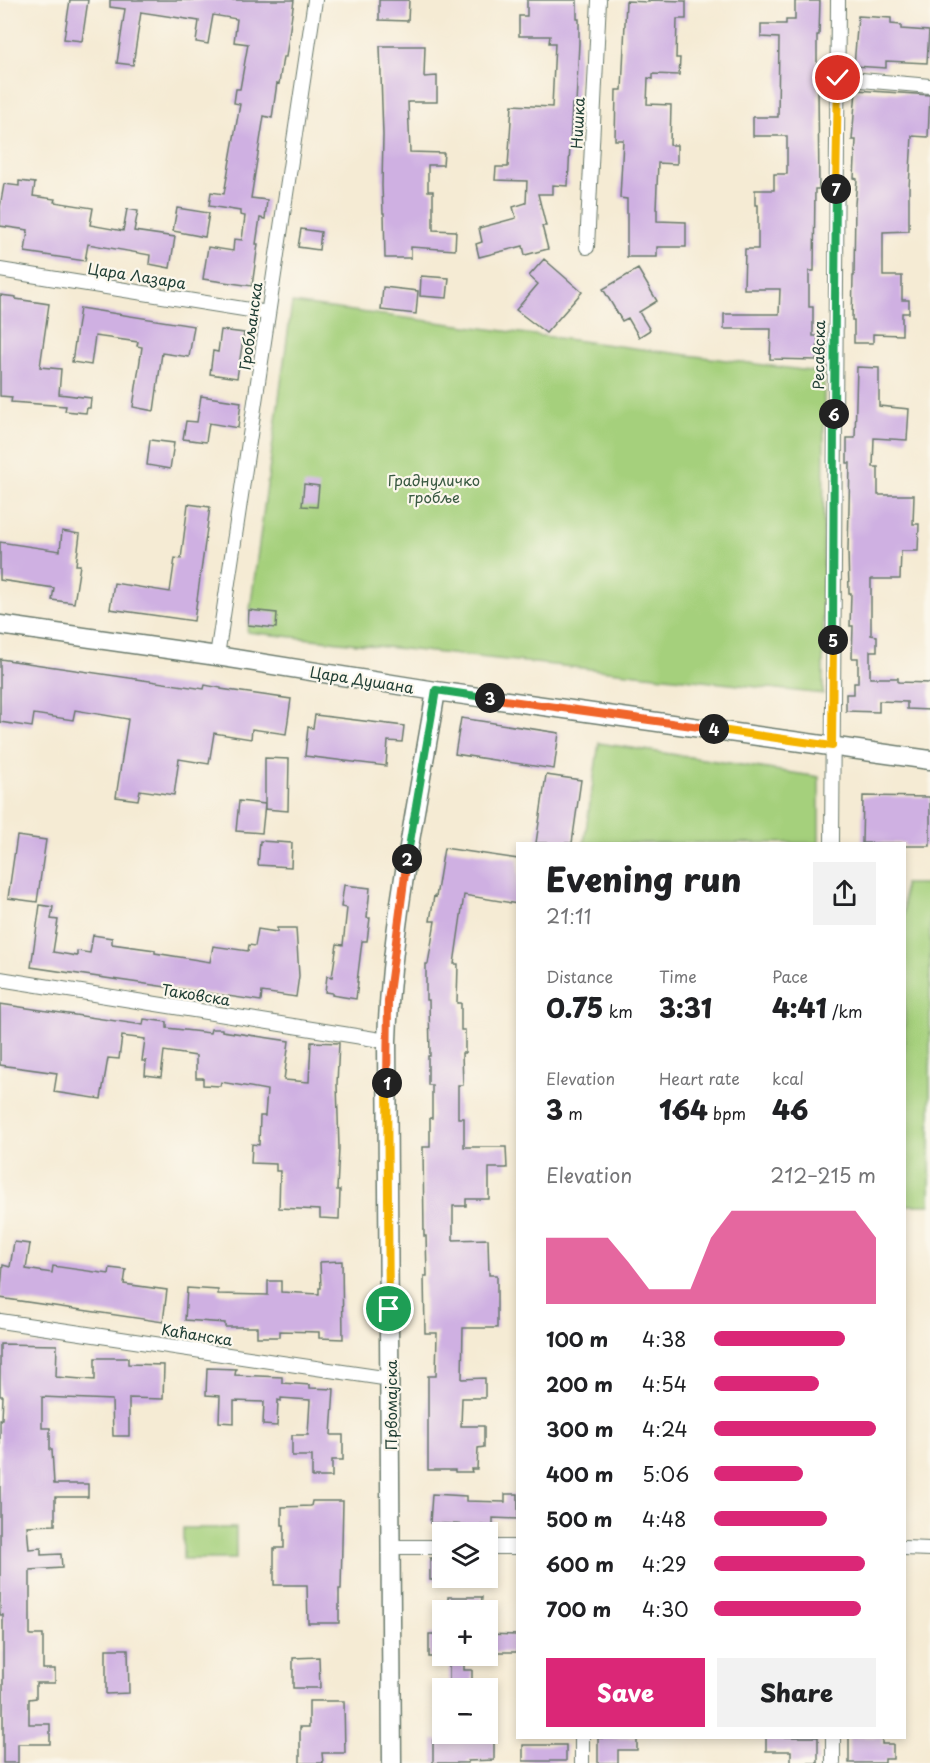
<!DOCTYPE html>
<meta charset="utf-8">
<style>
:root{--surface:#fff;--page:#f2f2f2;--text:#202124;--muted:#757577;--accent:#db2777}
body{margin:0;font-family:"Playpen Sans",sans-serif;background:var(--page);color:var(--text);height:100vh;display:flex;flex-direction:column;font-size:22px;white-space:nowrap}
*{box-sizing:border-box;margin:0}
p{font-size:20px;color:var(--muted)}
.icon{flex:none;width:33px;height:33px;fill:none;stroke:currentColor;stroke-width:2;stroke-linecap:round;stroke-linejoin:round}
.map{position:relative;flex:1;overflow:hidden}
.panel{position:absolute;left:516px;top:842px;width:390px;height:897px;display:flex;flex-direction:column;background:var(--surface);border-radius:0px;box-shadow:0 3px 9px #0003}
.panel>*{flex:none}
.buttons{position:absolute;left:432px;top:1522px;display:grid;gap:12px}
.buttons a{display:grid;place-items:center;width:66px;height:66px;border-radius:0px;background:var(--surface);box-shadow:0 3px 9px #0003;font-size:30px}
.pin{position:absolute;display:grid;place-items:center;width:51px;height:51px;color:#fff;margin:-26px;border:3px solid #fff;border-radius:50%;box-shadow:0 2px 6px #0007}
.km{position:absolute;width:30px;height:30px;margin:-15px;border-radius:50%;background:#222;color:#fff;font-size:16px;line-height:30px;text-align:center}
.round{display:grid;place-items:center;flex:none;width:63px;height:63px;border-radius:0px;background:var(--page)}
.headline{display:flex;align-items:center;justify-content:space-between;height:102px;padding:0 30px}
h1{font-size:33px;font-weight:800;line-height:45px}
.figures{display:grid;grid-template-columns:repeat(3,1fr);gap:9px;height:102px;padding:6px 30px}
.figures div{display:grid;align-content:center}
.figures b{font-size:26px;font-weight:800}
.figures small{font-size:16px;font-weight:400}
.figures p{font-size:16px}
.chart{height:168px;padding:12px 30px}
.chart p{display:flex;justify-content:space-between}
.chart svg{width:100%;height:108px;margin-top:6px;fill:var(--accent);opacity:.7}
.primary-button{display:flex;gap:12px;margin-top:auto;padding:12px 30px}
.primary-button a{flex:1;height:69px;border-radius:0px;background:var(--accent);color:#fff;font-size:24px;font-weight:800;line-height:69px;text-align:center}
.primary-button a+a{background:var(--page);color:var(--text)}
ul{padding:0 30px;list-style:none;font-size:20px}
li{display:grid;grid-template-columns:96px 72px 1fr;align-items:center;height:45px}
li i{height:15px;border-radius:8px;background:var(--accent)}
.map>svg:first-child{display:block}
.green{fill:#a5d07c;stroke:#628658;stroke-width:1.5}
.building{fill:#cfb0e2}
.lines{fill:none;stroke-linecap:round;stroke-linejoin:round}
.minor-casing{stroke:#6a7a6c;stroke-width:16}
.tertiary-casing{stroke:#6a7a6c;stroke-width:21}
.minor{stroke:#fff;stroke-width:14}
.tertiary{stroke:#fff;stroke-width:18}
.split-1-casing{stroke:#fff;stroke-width:12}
.split-2-casing{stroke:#fff;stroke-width:12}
.split-3-casing{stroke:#fff;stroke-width:12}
.split-4-casing{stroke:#fff;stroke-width:12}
.split-5-casing{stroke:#fff;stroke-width:12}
.split-6-casing{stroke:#fff;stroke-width:12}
.split-7-casing{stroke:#fff;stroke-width:12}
.split-8-casing{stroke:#fff;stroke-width:12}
.split-1{stroke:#f5b400;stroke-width:8}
.split-2{stroke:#f0652b;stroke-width:8}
.split-3{stroke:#22a559;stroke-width:8}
.split-4{stroke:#f0652b;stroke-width:8}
.split-5{stroke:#f5b400;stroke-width:8}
.split-6{stroke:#22a559;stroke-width:8}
.split-7{stroke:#22a559;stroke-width:8}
.split-8{stroke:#f5b400;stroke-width:8}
.labels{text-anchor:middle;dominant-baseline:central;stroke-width:4.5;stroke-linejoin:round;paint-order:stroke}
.street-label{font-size:15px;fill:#1f3d34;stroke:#fbf7ec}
.park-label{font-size:15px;fill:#3a5a42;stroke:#fbf7ec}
</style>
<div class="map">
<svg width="930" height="1763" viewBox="0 0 930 1763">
<rect width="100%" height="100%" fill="#fbf7ec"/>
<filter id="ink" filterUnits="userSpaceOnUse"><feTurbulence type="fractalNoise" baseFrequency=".0167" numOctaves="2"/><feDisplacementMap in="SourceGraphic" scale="12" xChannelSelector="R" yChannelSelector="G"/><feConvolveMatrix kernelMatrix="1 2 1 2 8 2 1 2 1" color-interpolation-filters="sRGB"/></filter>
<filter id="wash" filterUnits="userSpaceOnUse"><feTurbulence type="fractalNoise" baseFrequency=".008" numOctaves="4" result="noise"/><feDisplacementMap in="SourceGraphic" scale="24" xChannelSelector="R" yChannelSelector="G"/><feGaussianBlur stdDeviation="1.35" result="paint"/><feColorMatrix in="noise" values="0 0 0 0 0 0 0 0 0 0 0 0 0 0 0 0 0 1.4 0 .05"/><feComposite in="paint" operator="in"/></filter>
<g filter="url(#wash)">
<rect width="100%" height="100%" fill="#f5ebd4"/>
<!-- green -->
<path class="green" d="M292,303L824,373L823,694L247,632Z
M599,743L819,777V843H584Z
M904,884H930V1205H905Z
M183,1528H236V1559H183Z"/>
<g id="blocks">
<!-- building -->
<path class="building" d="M70,0H88L82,41L64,39Z
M110,0H294L286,57H283L279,84L277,83L272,118L264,116L258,154L251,198L267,200L265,219L260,218L256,244H258L252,286L203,279L208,247L233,251L234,239L242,240L245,216L240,215V211L209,206L211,192L224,194L240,104L234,103L236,89H240L248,44L234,42L237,19L213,15L208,44L196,42L199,21L141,12L133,65L117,63L125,9L110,7Z
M379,0H409L408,21L379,20Z
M527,0H577V19H579V43L576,104H572L568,186L553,185V194H538L546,226H542L548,249L525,255L523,246L479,257L476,244L482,242L479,228L516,218L513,207L526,203L527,181L495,180L496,167H508L512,105L552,107L555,43H549L550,36H519V16H527Z
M649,0L686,1V19H677L676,58H680L679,75L653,74V79L648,78L647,104L671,105L670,145H677V164L658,163L656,209H657V221L686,222V247H657V257H627V199L620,198L623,140H615L616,90H622L626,1L649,2Z
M795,1H820L819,35H817V86H818L819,189H815L814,271H809V307H813V336H818L817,360L770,359L771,329H724V314H779L780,289H744L745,249H758V205H755V190H774V174H787V136H753V117H778L779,38L761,37V24H786V20H795Z
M858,16L891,18V24L901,25V29L929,31L927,63L886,61V68L854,66Z
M380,46H425L424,77L437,76V102H408L410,152L444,153L443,165H428V191H433V230L456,231L455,250L411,247V258H385L384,213H383L382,186L383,135Z
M856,90L930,95L928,137L912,136L909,188V231L883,232V276H902V300H909V313H902V335L873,334V343H854V320H852L853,276H854L855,204L857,179L854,178L856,140H852Z
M19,181L35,183L33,196L55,199L54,202L93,208L90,225L123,231L127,209L138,211L134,231L175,237L170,268L149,264L150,255L88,244L85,261L25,252L28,230L0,226V207L4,184L19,186Z
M177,208L209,213L205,237L173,231Z
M301,229L321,232L319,250L298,247Z
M544,259L582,292L546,333L516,310L538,284L529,276Z
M638,269L657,301L639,312L650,330L639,337L628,318L622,321L603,289Z
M421,276L449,278L447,298L420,296Z
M383,287L418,291L416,314L381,310Z
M0,295L16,297V299L49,304L40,367L61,369L59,394L91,398L90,408H87L86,413L65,411L66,406L11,402L12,397L0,396Z
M80,308L194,326L189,357L162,353L154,411L133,407L142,347L137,346L138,342L95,336L91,365L72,362Z
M221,330L244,333L237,378L210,374L213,351L218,352Z
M857,367L879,368V406L909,409L907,440L874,438L873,467H878V495H914L913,524H919L918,551H901L900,579H871V635L877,636V651H870V678H898V682L930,683V710L907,709V702L879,701V712L846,711V694H854V683H858V658H852L853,626H850L851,593H849L848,550L850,463H847V438H855Z
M201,396L241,402L238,428L209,423L206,442L183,439L186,421L197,422Z
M150,440L174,443L170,469L147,465Z
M304,484L319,486L317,507L302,506Z
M188,504L210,507L194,621L110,609L114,583L170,592L175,558L181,559Z
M62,531L80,534L76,565H80L74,603L52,600L54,588L0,580V542L60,551Z
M249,610L277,613L276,628L248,625Z
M0,659L204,689L205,685L221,688V689L291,699L286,734L252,729L251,739L214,733L209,764L179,759L174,795L140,790L138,800L116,797L128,719L75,710L73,720L34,714L32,727L0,722Z
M315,715L404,726L402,742L388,741L386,766L305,756L308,727L313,728Z
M461,718L559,733L554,769L455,754Z
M265,758L289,759L288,811L265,809Z
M546,775L581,780L572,843H536Z
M863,796L930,797V846H904V843H862Z
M239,801L265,804L262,833L236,831Z
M17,836L46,840L37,902L8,898Z
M260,841L292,843L291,867L258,865Z
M444,848L518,859V904L464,895L454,964H458L457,1003H461V1030H465V1053H462L463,1085H458V1118H464V1147H506L507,1168H489V1199H466V1206H453V1240L488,1239L489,1275H497V1328H463L462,1379L485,1378V1398H462L461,1426H484V1447L478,1448L477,1469H471L472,1472H455V1470H428V1376H436L437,1333H425L424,1276H427L426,1236H424L423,1147H430V1118H432V1085H428V1056H430L429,1000H426V964H428L435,921H430L434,896L436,897Z
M344,885L370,888L367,918H370L367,941H362L357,982H358L356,999L332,995V993L325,992L327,976L332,977L337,944L343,945L347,908L341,907Z
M40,905L53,907L51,919L58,920L53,952L77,956V951L90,953L93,935L112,938V944L155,950V953L210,962L213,946L248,951L249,945L255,946L258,929L277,932V928H296L299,976L296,997L262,992L261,1001L31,967Z
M0,1004L143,1025L144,1019L167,1022V1028L210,1033L211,1029H222V1031L289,1041L284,1080L309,1082L311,1042L339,1043L337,1084L339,1148L337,1190H340L339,1219L320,1218V1210L279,1208L280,1171H276V1164L251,1163L252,1144L259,1145L260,1116H265L267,1090L221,1082L220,1086L203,1085V1078H196V1056L164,1051L161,1077L145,1075L146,1061H142L145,1039L122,1036L119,1059L108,1058L101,1099L54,1092L57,1073L0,1065Z
M14,1242L30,1244L26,1269L52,1273L53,1266L109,1274L110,1268L126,1270L124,1284L167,1290L163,1322L0,1298L3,1265L10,1267Z
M342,1261L343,1339L319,1338V1332L280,1331V1337H257V1327H225V1323L185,1320L187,1288L218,1290V1294L268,1295V1281H281V1292L319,1294V1288H321L320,1262Z
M0,1344L57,1345L56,1377L95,1380V1358H128V1364L164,1365L163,1399L129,1398V1436H113L112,1400L42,1397V1428H50V1450H52L54,1484H88V1497H55V1525L27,1526L29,1549L41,1548V1555L61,1554L62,1568L30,1570V1635H43V1669H55V1683H36V1698L29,1699V1724H50V1744H18V1763H3V1615H0V1419H2L3,1396H0Z
M207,1368L236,1369L235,1375L282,1377V1383L310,1385V1388L334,1389L331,1435H343V1460H332V1477H312V1456H292V1435H308L310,1400L281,1398V1401L278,1400L277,1426L263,1425L264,1402L234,1401V1423L219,1422L220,1396L206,1395Z
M432,1494L466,1496V1501L505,1502V1494H518V1519L493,1518V1526L430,1523Z
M312,1501H343L341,1589H339V1623H308L307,1585H274V1548H284V1525H282V1507L311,1506Z
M430,1558H442V1580H430Z
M448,1597H482L481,1611H448Z
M429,1634H442V1657H429Z
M488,1634L518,1635V1652H488Z
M106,1649H128L129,1693L106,1694Z
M449,1656H464V1670H472V1689H449Z
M319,1657L320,1688H293V1658Z
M309,1701H344L345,1753H322L323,1763H300V1727H309Z
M766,1737H818V1763H791V1751H766Z
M849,1737H882V1744H893V1759H885V1763H849Z
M598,1738H637V1750H618V1763H598Z
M433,1740H494V1760L468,1761V1763H433Z
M523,1745H566V1761H523Z"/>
</g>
</g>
<g filter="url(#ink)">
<use href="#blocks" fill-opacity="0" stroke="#6a7a6c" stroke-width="1.5"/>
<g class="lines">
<defs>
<path id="minor" d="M838,78L930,86
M587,247L599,0
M0,270L268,313
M217,656L315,0
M832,843L838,0
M0,979L387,1041
M0,1321L390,1379
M390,1547H442
M488,1547H518
M904,1548L930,1549
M833,1737V1763
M582,1763V1737"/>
<path id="tertiary" d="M0,625L217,656L436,691L930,760
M392,1763L387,1041C391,923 417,807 436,691"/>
</defs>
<!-- minor casing -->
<use href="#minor" class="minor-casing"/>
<!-- tertiary casing -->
<use href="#tertiary" class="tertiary-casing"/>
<!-- minor -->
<use href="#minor" class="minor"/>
<!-- tertiary -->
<use href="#tertiary" class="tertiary"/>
</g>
</g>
<g class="lines" filter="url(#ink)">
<defs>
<path id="split-1" d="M387,1083L389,1309"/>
<path id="split-2" d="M387,1083L388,1001L407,859"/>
<path id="split-3" d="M407,859L436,690L490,698"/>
<path id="split-4" d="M490,698L714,729"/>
<path id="split-5" d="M714,729L832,746L833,640"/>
<path id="split-6" d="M833,640L834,414"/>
<path id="split-7" d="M834,414L836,189"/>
<path id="split-8" d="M836,189L838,78"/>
</defs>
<!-- split-1 casing -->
<use href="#split-1" class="split-1-casing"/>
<!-- split-2 casing -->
<use href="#split-2" class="split-2-casing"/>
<!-- split-3 casing -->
<use href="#split-3" class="split-3-casing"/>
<!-- split-4 casing -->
<use href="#split-4" class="split-4-casing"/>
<!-- split-5 casing -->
<use href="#split-5" class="split-5-casing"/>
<!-- split-6 casing -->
<use href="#split-6" class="split-6-casing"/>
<!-- split-7 casing -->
<use href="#split-7" class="split-7-casing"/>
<!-- split-8 casing -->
<use href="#split-8" class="split-8-casing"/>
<!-- split-1 -->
<use href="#split-1" class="split-1"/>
<!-- split-2 -->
<use href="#split-2" class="split-2"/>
<!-- split-3 -->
<use href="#split-3" class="split-3"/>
<!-- split-4 -->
<use href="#split-4" class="split-4"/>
<!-- split-5 -->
<use href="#split-5" class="split-5"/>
<!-- split-6 -->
<use href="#split-6" class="split-6"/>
<!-- split-7 -->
<use href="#split-7" class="split-7"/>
<!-- split-8 -->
<use href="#split-8" class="split-8"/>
</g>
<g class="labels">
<!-- street labels -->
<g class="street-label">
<text transform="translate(577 123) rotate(-87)">Нишка</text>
<text transform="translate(137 275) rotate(9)">Цара Лазара</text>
<text transform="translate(250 326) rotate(-82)">Гробљанска</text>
<text transform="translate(818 355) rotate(-89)">Ресавска</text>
<text transform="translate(362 679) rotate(9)">Цара Душана</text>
<text transform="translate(196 994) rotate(9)">Таковска</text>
<text transform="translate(197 1334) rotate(9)">Каћанска</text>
<text transform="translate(390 1405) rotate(-90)">Првомајска</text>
</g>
<!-- park labels -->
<g class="park-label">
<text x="434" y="479">Граднуличко<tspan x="434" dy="17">гробље</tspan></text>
</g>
</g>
</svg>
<div class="buttons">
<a><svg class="icon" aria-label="layers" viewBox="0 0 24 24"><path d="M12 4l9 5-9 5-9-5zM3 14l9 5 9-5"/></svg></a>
<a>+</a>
<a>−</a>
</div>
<div class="pin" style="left:389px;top:1309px;background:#1e9e55"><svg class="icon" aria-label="arrive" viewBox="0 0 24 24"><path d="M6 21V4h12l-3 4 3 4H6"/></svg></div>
<div class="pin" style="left:838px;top:78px;background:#d93025"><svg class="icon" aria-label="check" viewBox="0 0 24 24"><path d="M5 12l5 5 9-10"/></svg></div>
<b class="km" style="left:387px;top:1083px">1</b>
<b class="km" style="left:407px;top:859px">2</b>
<b class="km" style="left:490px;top:698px">3</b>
<b class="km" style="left:714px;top:729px">4</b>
<b class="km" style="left:833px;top:640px">5</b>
<b class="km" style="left:834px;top:414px">6</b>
<b class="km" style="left:836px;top:189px">7</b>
<section class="panel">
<div class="headline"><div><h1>Evening run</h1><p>21:11</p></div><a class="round"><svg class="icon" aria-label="share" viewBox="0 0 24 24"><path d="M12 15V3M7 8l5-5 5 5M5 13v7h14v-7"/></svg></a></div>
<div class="figures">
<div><p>Distance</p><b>0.75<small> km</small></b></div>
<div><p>Time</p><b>3:31</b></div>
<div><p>Pace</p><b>4:41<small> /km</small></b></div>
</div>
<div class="figures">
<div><p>Elevation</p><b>3<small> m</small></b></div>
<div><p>Heart rate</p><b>164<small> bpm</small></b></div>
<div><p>kcal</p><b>46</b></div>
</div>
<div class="chart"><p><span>Elevation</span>212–215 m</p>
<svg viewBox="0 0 160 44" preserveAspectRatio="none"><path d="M0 44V17L10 17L20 17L30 17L40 27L50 38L60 38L70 38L80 17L90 6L100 6L110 6L120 6L130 6L140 6L150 6L160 17V44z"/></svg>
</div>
<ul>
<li><b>100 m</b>4:38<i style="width:81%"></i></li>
<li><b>200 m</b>4:54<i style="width:65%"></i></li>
<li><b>300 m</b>4:24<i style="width:100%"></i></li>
<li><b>400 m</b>5:06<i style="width:55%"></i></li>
<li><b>500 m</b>4:48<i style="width:70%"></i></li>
<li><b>600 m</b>4:29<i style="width:93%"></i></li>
<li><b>700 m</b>4:30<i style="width:91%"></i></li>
</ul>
<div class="primary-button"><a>Save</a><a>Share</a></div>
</section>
</div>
